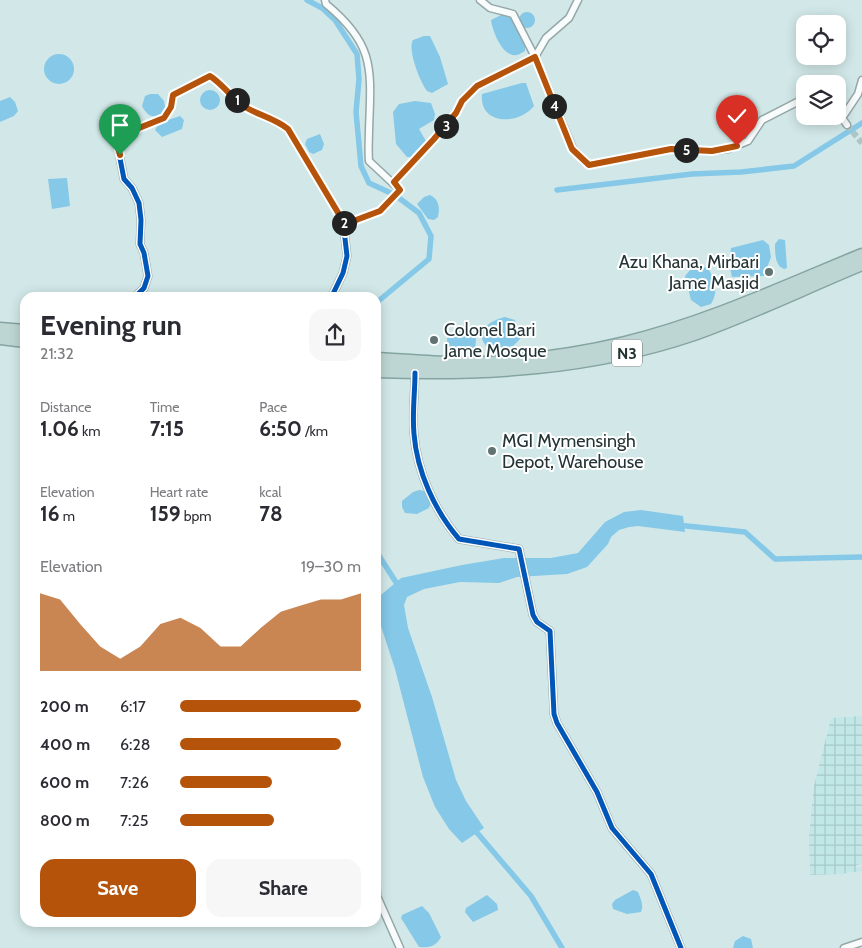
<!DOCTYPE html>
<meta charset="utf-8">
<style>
:root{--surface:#fff;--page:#f7f7f7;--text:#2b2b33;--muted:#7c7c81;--accent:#b45309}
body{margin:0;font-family:Cabin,sans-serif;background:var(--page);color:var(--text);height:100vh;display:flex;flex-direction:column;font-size:19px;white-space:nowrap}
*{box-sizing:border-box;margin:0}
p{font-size:16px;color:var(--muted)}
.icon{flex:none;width:28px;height:28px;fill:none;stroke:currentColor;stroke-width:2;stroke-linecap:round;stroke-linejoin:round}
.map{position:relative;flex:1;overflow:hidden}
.panel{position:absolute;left:20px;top:292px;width:361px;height:635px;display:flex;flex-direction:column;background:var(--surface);border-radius:15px;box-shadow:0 2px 12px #0003}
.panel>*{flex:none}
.controls{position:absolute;left:796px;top:15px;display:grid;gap:10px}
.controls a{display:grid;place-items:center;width:50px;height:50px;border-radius:10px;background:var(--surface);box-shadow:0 2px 12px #0003;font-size:25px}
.pin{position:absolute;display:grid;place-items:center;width:42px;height:42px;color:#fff;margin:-51px -21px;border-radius:50% 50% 50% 0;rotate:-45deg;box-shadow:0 0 5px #0007}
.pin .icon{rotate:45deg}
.km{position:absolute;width:25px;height:25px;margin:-12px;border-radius:50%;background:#222;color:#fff;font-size:14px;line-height:25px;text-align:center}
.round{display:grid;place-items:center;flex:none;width:52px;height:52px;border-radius:15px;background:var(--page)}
.overview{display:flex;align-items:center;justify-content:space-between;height:85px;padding:0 20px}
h1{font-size:28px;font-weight:700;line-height:38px}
.stats{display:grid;grid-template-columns:repeat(3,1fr);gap:8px;height:85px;padding:5px 20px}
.stats div{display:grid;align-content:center}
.stats b{font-size:21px;font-weight:700}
.stats small{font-size:14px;font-weight:400}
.stats p{font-size:14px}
.chart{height:140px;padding:10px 20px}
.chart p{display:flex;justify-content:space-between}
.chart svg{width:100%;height:90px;margin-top:5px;fill:var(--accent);opacity:.7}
.button{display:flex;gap:10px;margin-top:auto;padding:10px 20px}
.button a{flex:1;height:58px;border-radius:15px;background:var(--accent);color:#fff;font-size:20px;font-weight:700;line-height:58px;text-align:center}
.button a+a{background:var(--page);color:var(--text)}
ul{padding:0 20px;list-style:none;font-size:16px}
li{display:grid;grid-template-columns:80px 60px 1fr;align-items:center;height:38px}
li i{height:12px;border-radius:6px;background:var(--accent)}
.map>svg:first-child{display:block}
.industrial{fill:url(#industrial-grid)}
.water{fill:#85c8e7}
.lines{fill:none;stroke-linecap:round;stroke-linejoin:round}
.canal{stroke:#85c8e7;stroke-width:5.5}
.street-tunnel{stroke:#afc4c4;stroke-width:6;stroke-dasharray:6 3;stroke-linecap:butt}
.street-casing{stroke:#96a7a7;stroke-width:9}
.highway-casing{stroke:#84a4a1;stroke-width:15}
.street{stroke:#f8fcfc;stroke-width:6}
.highway{stroke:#bed6d3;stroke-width:12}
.cycleway-casing{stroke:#fff;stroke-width:8}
.cycleway{stroke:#0057b8;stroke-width:5}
.route-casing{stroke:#fff;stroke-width:10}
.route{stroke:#b45309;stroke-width:6}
.poi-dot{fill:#617272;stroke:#fff;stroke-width:2}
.labels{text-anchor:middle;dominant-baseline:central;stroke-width:4;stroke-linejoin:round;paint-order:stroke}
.shield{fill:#fff;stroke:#667070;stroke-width:1}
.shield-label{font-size:16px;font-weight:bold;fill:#243333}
.poi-label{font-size:18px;fill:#243333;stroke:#fff;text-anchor:start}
</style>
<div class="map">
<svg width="862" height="948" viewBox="0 0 862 948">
<defs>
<pattern id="industrial-grid" width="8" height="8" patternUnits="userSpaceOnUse" patternTransform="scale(1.25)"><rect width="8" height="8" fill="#c2e7e7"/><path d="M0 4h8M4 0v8" fill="none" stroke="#a7c7c7"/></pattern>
</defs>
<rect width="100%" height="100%" fill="#d2e8e8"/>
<!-- industrial -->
<path class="industrial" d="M862,716V864L856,865L857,868L862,867V871L840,874L810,875L809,837L814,786L831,718Z"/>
<!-- water -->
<path class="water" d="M519 20a8 8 0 1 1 16 0a8 8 0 1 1-16 0Z
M503,14L512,18L525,44V51C520,54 515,57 510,54C500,50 492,29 491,20Z
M424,36H430L440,57L448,84L432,93L427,91C420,82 407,49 413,40Z
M44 69a15 15 0 1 1 30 0a15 15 0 1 1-30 0Z
M522,83H526L534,106C519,125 479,126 482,94Z
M200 100a10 10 0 1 1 20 0a10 10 0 1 1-20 0Z
M150,94H158L164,101L166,112C154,120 148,117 142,106L145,96Z
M10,97L15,102L18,111L14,116L0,122V101Z
M415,101L431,103L435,114L434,120L419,129L426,141L425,146L412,157H407L396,144L393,112L399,104Z
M180,116L184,120L182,129L162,137L155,130L159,123Z
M320,134L324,144L322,150L313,154L309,152L305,144L307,139Z
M67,178L70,206L52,209L48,179Z
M430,195C439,199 440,208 438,217L434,220L428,219L417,204L424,197Z
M779,239L785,240L787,268L784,269C775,266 775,253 775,244Z
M763,240L769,245L771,257L764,276L732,277L729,263L731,248Z
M703,267L708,268C715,280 719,291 711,304L701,307L691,300L685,276L690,270Z
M505,317L515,320L521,338L513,346L489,349C472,333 488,321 505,317Z
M473,331L476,339L475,351L465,353L448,351L447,339C452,329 463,331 473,331Z
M419,490L425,491L431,502L429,508L417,514L405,513L402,507V501L413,492Z
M641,510L683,516L685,532L638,526L629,527L619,530L611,537L608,544L587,567L567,574L517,577L499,583L460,582L424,589L407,597L404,605L408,628L432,697L456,780L466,801L484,828L462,843L449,829L435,807L423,777L395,669L379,620L381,595L401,578L462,565L504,558H551L578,553L605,522L624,512Z
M633,890L638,892C641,900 644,905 641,912L627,914L613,909L612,904L615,900Z
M487,895L497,904L498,910L473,922L465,912L466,908Z
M422,906L429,913L441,937C436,947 428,948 419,947L401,918L402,915Z
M743,936L751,939L753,948H733L735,941Z"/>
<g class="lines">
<!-- canal -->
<path class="canal" d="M307,0L322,8L335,20L357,54L359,79L356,112L361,166L369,183L395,195L419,213L431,236L429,259L376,303
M557,190L692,174L741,172L794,166L862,123
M677,525L745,532L775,559L862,557
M376,551L399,587
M473,828L531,896L562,948"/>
<!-- street-tunnel -->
<path class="street-tunnel" d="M847,125L862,143"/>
<defs>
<path id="street" d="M325,0L326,4C376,45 371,70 369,130C369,140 368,150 369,161L400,190L380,211L356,220L345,233
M578,0L569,18L546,38L535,57L573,149L589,165L671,149L712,151L728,149L748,141L762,120L805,98
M838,112L847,125
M842,118L858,94L862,80
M394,182L434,139L456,113L462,101L477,86L535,57L513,14L490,8L480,0
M134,298L144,288L148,276L144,253L140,244L141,220L139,203L132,188L124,179L117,143L139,128L164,118L171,107L173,95L210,76C222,84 229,94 239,103C253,114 273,118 288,129L343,221L347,256L343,273L331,298
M415,373C415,393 412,414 414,434C417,472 435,511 459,539L519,549L533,615L537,622L550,631L554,714L557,723L597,792L612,828L651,874L681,948
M376,875L377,896L400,948
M844,948L862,942"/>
<path id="highway" d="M0,329L25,331
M0,338L25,341
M376,359C417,361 460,366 501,362C542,359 584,353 625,343C707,323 784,287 862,255
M376,371C484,375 591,369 694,334C751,314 806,287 862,264"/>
</defs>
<!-- street casing -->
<use href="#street" class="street-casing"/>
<!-- highway casing -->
<use href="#highway" class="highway-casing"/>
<!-- street -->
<use href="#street" class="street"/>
<!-- highway -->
<use href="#highway" class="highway"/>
<defs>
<path id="cycleway" d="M134,298L144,288L148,276L144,253L140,244L141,220L139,203L132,188L124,179L117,143L139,128L164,118L171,107L173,95L210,76C222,84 229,94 239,103C253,114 273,118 288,129L343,221L347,256L343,273L331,298
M415,373C415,393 412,414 414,434C417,472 435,511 459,539L519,549L533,615L537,622L550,631L554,714L557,723L597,792L612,828L651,874L681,948"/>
</defs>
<!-- cycleway casing -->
<use href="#cycleway" class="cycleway-casing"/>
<!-- cycleway -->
<use href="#cycleway" class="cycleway"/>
</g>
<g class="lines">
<defs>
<path id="route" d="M120,155L117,143L139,128L164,118L171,107L173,95L210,76C222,84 229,94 239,103C253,114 273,117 288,129L343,221L345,233L356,220L380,211L400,190L394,182L434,139L456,113L462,101L477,86L535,57L572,149L589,165L671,149L712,151L737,146"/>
</defs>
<!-- route casing -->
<use href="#route" class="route-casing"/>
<!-- route -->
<use href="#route" class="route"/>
</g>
<!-- markers -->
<g class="poi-dot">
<circle cx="769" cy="272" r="5"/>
<circle cx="434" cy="340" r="5"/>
<circle cx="492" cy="451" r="5"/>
</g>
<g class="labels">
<!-- shield labels -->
<rect class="shield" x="612" y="339.5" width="30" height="27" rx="4"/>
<g class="shield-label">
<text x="627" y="353">N3</text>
</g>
<!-- poi labels -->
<g class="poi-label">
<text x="759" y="262" text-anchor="end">Azu Khana, Mirbari<tspan x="759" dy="21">Jame Masjid</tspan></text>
<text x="444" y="330">Colonel Bari<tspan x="444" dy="21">Jame Mosque</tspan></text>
<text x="502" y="441">MGI Mymensingh<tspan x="502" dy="21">Depot, Warehouse</tspan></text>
</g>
</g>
</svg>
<div class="controls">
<a><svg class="icon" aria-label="locate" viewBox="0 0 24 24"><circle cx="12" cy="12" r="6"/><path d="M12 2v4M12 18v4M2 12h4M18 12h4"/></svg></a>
<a><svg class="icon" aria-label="layers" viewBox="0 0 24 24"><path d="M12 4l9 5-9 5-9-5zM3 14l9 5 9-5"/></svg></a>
</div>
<div class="pin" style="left:120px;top:155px;background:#1e9e55"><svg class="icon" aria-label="arrive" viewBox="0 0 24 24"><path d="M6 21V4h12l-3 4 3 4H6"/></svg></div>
<div class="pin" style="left:737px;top:146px;background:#d93025"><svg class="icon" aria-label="check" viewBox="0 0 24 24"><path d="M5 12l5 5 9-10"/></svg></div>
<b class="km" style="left:237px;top:100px">1</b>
<b class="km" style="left:344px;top:223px">2</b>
<b class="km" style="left:446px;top:126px">3</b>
<b class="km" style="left:554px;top:106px">4</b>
<b class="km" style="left:686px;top:150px">5</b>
<section class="panel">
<div class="overview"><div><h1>Evening run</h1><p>21:32</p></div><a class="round"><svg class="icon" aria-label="share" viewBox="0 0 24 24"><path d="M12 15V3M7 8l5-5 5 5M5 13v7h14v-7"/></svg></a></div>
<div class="stats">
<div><p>Distance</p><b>1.06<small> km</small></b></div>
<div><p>Time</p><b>7:15</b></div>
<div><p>Pace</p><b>6:50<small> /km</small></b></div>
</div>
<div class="stats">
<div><p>Elevation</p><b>16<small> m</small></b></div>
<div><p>Heart rate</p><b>159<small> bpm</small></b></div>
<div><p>kcal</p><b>78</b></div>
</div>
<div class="chart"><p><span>Elevation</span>19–30 m</p>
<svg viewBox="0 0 160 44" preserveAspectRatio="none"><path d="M0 44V6L10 9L20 21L30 32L40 38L50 32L60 21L70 18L80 23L90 32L100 32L110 23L120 15L130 12L140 9L150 9L160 6V44z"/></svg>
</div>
<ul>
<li><b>200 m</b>6:17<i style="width:100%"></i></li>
<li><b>400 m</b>6:28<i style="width:89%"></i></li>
<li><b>600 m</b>7:26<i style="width:51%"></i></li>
<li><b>800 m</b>7:25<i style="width:52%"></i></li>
</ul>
<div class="button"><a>Save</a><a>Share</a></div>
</section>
</div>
